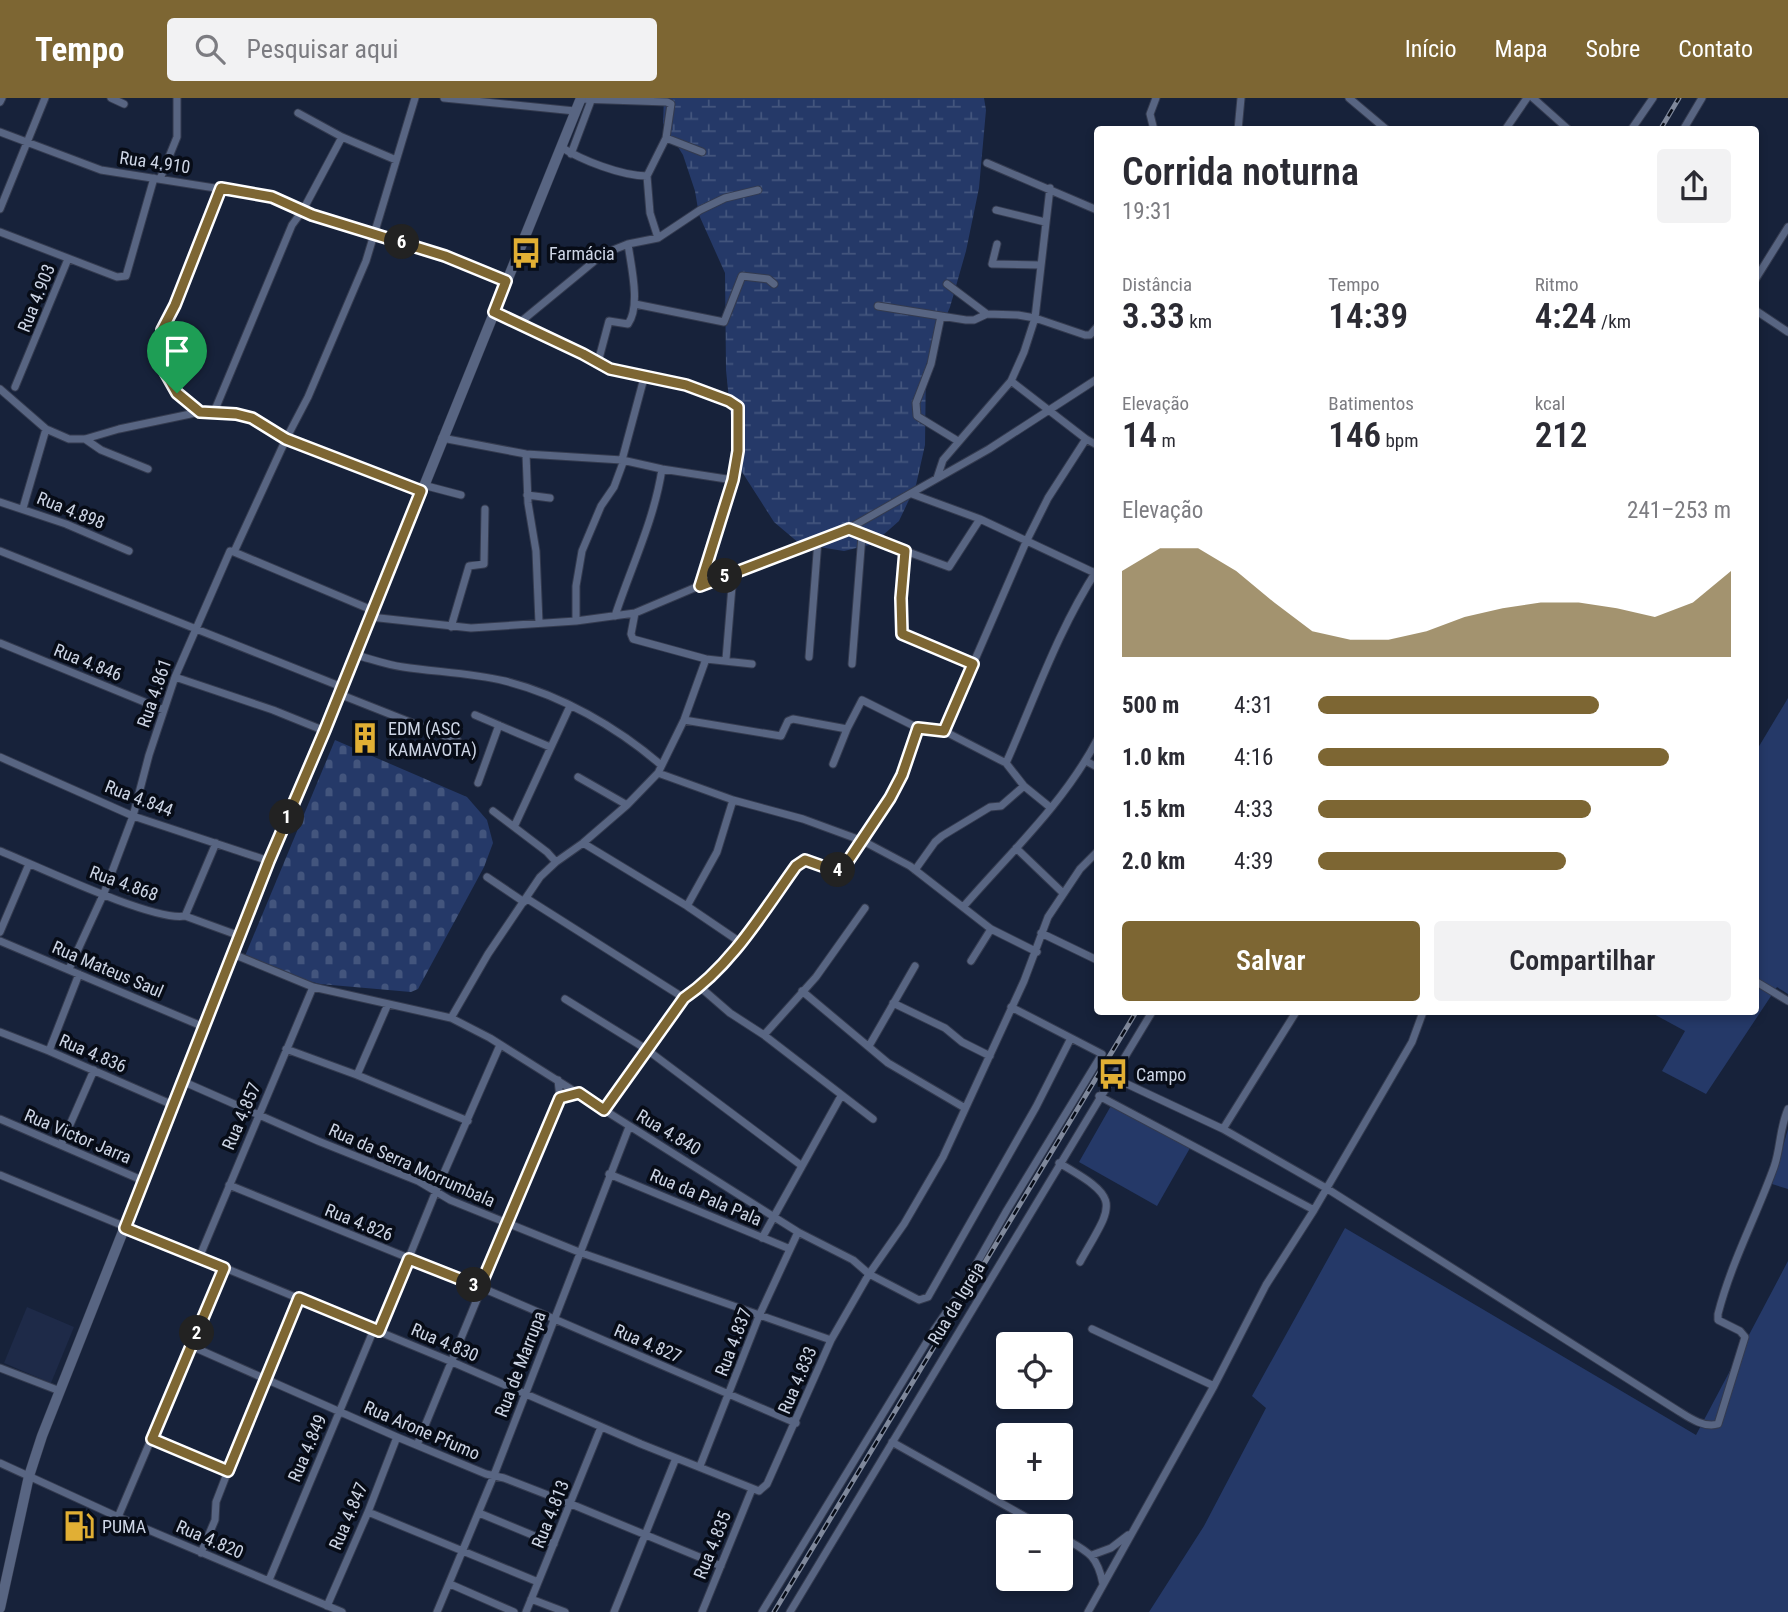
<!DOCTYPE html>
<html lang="pt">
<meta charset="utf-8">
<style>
:root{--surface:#fff;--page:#f2f2f3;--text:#2b2b33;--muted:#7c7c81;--accent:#7d6633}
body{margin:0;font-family:"Roboto Condensed",sans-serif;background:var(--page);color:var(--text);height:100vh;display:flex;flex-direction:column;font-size:26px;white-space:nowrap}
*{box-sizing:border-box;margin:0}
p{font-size:23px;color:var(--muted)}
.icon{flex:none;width:38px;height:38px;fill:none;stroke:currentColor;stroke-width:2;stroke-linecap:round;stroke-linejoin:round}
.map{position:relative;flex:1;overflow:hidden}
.side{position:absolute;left:1094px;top:28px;width:665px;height:889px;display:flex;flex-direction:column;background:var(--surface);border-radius:7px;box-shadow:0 4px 10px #0003}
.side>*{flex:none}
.fabs{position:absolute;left:996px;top:1234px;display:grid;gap:14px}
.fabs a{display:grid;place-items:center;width:77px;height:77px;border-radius:7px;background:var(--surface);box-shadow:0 4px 10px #0003;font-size:35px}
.pin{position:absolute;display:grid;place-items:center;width:60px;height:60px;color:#fff;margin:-72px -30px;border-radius:50% 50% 50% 0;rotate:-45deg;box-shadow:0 0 7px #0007}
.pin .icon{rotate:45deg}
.km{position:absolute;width:35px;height:35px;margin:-18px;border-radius:50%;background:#222;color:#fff;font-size:19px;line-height:35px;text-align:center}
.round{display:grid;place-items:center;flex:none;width:74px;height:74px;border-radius:7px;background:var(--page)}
.summary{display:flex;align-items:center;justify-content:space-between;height:119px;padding:0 28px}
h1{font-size:38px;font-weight:600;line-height:52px}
.stats{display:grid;grid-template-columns:repeat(3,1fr);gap:10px;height:119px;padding:7px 28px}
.stats div{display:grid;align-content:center}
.stats b{font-size:35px;font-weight:600}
.stats small{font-size:19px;font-weight:400}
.stats p{font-size:19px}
.chart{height:196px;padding:14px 28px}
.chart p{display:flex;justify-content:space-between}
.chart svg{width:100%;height:126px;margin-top:7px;fill:var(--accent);opacity:.7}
.button{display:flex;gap:14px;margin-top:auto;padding:14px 28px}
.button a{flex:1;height:80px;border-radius:7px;background:var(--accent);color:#fff;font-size:28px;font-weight:600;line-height:80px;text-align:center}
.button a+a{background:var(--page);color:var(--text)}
ul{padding:0 28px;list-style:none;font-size:23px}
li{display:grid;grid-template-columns:112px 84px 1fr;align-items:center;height:52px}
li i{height:18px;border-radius:9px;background:var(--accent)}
header{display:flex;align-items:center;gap:42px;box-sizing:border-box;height:98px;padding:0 35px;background:var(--accent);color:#fff}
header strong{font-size:33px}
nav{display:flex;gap:38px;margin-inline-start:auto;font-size:24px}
.search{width:490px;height:63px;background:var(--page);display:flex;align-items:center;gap:18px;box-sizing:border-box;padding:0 24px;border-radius:7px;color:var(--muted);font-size:26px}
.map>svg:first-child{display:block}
.built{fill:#1e2a48}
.green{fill:#253968}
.wetland{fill:url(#wetland-marsh)}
.cemetery{fill:url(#cemetery-stones)}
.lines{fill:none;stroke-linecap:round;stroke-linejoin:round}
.street-casing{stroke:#343b4f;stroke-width:9}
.secondary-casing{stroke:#343b4f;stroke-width:11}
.street{stroke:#586582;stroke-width:7}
.secondary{stroke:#586582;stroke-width:10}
.rail-casing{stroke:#7f889b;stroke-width:5}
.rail{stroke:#070c17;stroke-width:2.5;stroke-dasharray:8;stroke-linecap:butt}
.route-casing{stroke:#fff;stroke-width:14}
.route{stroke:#7d6633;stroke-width:9}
.labels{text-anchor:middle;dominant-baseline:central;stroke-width:7;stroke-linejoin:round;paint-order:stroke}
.street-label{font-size:18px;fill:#cdd5e5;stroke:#070c17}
.poi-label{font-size:18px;fill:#cdd5e5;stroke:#070c17;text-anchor:start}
</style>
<header>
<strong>Tempo</strong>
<div class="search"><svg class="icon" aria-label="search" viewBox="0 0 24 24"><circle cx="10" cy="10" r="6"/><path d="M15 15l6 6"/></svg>Pesquisar aqui</div>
<nav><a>Início</a><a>Mapa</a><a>Sobre</a><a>Contato</a></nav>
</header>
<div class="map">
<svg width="1788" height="1514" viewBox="0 0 1788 1514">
<defs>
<pattern id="wetland-marsh" width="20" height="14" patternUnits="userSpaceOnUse" patternTransform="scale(1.75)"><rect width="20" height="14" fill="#253968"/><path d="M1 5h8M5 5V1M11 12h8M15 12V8" fill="none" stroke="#43557d"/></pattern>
<pattern id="cemetery-stones" width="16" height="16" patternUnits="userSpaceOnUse" patternTransform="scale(1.75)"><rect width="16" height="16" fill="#253968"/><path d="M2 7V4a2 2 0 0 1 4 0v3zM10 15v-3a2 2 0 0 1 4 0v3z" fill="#43557d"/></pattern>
</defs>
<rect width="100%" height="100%" fill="#17223a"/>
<!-- built -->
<path class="built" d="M27,1209L74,1229L51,1285L4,1265Z"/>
<!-- green -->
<path class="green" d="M1788,600V896L1777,889L1706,996L1662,973L1685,933L1650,914H1755V655Z
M1112,1006L1190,1050L1157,1108L1079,1064Z
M1788,1031V1091L1772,1086Z
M1345,1130L1696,1337L1788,1163V1514H1149L1204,1428L1266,1310L1252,1298Z"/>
<!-- wetland -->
<path class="wetland" d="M664,0H984L986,12L979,90L966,153L950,209L926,267L925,347L916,387L899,423L873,446L844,453L800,446L774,424L742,374L732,331L726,272L725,175L699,117L695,93L683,57L663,25Z"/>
<!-- cemetery -->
<path class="cemetery" d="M335,642L467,699L487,722L493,745L484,769L418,891L411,894L320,886L305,882L245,858Z"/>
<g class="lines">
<defs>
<path id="street" d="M111,0L124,6
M444,0L575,13
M1349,0L1387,32
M1533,0L1569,32
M580,1L667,4L671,6L666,40L647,78
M0,4L2,0
M298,15L342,39L396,62
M1154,32L1150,16L1156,0
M1238,32L1241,0
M1505,32L1527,0
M1631,32L1653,0
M1683,32L1702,0
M0,34L101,72L272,99L312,117L445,158L506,183
M666,40L702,54
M561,49C581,62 622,78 647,78L650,115L658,140
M571,56L592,0
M987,65L1097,112
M160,81L177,39V0
M0,111L45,0
M996,112L1045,124
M0,134L117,179L126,178L154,80
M997,146L992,166L1040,167
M1755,182L1788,129
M947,186L987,216
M635,206L724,224L742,178L768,181L774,186
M878,208L966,222H974L987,216L1018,217L1035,220L1085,237H1090L1097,229
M1755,212L1788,234
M494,214L583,256L610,271L686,287L729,304L738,309V353L733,382L700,488
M941,218L931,266L916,305L917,318L958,343
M518,226L603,156L628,146L658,140L700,112L725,100L758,92
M598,264L609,223L628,226C641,208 631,168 628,146
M1011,283L1086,341L1097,347
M15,289L68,161
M0,291L46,331L69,341H85L119,331L200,314L236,316L252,320L286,341L421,393
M200,314L177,295L170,284L161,258V241L162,232L175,207L221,90
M214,314L292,127L303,112L342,39
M442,340L526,356L622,362L662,371L733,382
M85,341L101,352L148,371
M526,356L528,405L536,453L539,525
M622,362L644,280
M937,380L943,362L1011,283L1024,254L1035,220L1050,90
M423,387L461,397
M912,396L980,421L1095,475
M527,397L550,400
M0,404L66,426L129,453
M23,410L46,331
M848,431L862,437L852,566
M862,437L949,469L980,421
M0,453L342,589
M905,453L901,500L902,536L973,566
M234,454L372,512
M635,515L631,536L633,541L706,561L752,566
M615,518C631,469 654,423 662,371
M370,519L471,530L576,523L635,515L713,482L848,431L989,351L1097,281
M576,523V488L582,453L601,408L614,389L624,362
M451,529L469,468L484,466L485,411
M0,545L164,612
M356,557C371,561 387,567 403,569C437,574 472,575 505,583C561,597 617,629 661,667
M809,559L818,442
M726,561L733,476
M175,579L273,612L325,633
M339,596L458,643
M475,617L550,649
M684,622L781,638L788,623L793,621L847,631
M944,633L1006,665L1024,688L1051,710
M0,659L133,718L269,763
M1086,663L1097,669
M1006,665C1035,600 1058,532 1097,472
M833,666L847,631L862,602L918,630
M658,675L733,702L803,721L863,743L910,768L991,831L1037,854
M578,679L627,707
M478,685L499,627
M493,713L547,754L556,764
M514,729L570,608
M583,745L687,808L740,844
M1016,750L1063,795
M0,753C35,767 154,824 185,818L240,838
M915,772L935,744L942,738L990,709L1001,708L1024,688
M487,779L524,804
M526,800L684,900
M687,808L717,754L733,702
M964,808C1010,755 1064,705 1097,642
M185,818L216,745
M0,834L29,766
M1041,835L1097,862
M0,843L204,929
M233,856L313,889L451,920L490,940L798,1134L853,1162L869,1176L919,1202L928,1199L1036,1009L1071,940
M971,863L991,831
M69,871L104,795L133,718L149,657L175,579L230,453L234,454L286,341L308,299L366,163L415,0
M1755,883L1788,903
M700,889L730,915L764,937L873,1021
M802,893L888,965L965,1010
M565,901L646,951L802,1068
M893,905L945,930L962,944L990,958
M451,920L488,856L540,779L556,764L583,745L627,707L658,675L684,622L706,561
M0,934L49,953L173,1007
M764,937L816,879L865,810
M869,948L915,868
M286,951L357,977L468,1023
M49,953L79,876
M357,977L388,906
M1112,979L1223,1031L1326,1090L1680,1314C1691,1321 1705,1330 1718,1326L1745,1239L1740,1233L1718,1222V1216C1731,1165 1756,1119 1774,1069C1781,1049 1779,1032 1788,1011
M182,983L318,1043L418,1083L450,1102L579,1154L831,1242
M1099,998L1314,1112
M604,1012L684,900C731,867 763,815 796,768L805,762L836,773L844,769L890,700L902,677L918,630L944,633L1026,444L1048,400L1086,341
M0,1021L144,1083
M1223,1031L1296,914
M61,1047L94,972
M1059,1065C1124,1102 1113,1105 1080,1164
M609,1076L790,1151
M0,1077L450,1263L641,1346L759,1393L767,1386L831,1242L869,1176L904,1126L943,1059L1024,883L1048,819L1080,771L1097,754
M229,1087L480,1189L796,1325
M762,1140L841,998
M199,1160L313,889
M1092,1231L1214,1288
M379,1233L436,1093L500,947
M191,1248L397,1339L486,1376L504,1380L571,1406L721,1468
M0,1270L60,1293
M152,1341L228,1373
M892,1344L1042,1428
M417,1347L560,1000L558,982
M0,1365L118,1419L342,1514
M700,1368L759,1218L798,1134
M368,1414L538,1484
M479,1415L554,1446
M118,1419L224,1170
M1060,1438C1086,1453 1097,1455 1103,1486
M201,1455L215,1422L216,1404L228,1373L299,1200
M1092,1457L1111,1450L1128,1437
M269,1482L374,1231
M450,1486L514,1514
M531,1501L565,1514
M327,1508L368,1414L397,1339
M437,1514L494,1377L629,1029
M526,1514L601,1329
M614,1514L676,1360
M702,1514L752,1391
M762,1514L934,1232L961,1193L1007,1112L1102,956L1011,909
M790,1514L1152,914
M1088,1514L1214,1288L1266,1187L1314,1112L1412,944L1423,914"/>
<path id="secondary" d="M0,1510L29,1378L42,1338L287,719L325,633L581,0"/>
</defs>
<!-- street casing -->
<use href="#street" class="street-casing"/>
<!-- secondary casing -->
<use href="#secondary" class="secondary-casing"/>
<!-- street -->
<use href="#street" class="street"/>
<!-- secondary -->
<use href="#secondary" class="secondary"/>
<defs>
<path id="rail" d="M1660,32L1679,0
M774,1514L1136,914"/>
</defs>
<!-- rail casing -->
<use href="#rail" class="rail-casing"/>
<!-- rail -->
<use href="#rail" class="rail"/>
</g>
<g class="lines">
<defs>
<path id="route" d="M221,90L272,99L312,117L445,158L506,183L494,214L583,256L610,271L686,287L729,303L738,309V353L733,382L700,488L849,431L905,453L901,500L902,536L973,566L944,633L918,630L902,677L890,700L844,769L836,773L805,762L796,768C763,814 731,868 684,900L604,1012L579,995L560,1000L480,1189L409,1161L379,1233L299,1200L228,1373L152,1341L224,1170L125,1130L269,763L325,632L421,393L286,341L252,320L236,316L200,314L177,295L164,272L161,258L162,232L175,207Z"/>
</defs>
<!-- route casing -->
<use href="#route" class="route-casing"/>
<!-- route -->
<use href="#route" class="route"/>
</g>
<!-- icons -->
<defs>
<symbol id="bus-bare" viewBox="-9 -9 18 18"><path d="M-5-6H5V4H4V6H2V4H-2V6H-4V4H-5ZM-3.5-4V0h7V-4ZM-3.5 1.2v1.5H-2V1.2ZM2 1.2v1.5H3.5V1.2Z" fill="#e1af34" stroke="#070c17" stroke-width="2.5" paint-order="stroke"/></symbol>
<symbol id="building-bare" viewBox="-9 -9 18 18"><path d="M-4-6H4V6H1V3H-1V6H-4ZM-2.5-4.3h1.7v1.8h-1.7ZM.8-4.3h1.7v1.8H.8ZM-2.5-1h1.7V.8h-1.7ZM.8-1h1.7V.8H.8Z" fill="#e1af34" stroke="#070c17" stroke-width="2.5" paint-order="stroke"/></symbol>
<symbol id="fuel-bare" viewBox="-9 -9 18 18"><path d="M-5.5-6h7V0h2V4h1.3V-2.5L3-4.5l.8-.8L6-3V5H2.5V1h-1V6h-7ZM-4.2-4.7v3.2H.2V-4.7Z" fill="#e1af34" stroke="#070c17" stroke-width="2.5" paint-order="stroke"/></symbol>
</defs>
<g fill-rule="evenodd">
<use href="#bus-bare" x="504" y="133" width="44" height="44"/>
<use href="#building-bare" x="343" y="618" width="44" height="44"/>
<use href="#bus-bare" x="1091" y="954" width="44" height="44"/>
<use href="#fuel-bare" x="57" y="1406" width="44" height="44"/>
</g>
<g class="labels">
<!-- street labels -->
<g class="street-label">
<text transform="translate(155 64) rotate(8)">Rua 4.910</text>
<text transform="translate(36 200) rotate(-68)">Rua 4.903</text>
<text transform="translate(71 412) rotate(22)">Rua 4.898</text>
<text transform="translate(88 564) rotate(22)">Rua 4.846</text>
<text transform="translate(154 595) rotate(-71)">Rua 4.861</text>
<text transform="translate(139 700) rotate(21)">Rua 4.844</text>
<text transform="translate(124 785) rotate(20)">Rua 4.868</text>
<text transform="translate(108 871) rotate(23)">Rua Mateus Saul</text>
<text transform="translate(93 955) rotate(23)">Rua 4.836</text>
<text transform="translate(241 1018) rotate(-67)">Rua 4.857</text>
<text transform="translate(669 1034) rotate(31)">Rua 4.840</text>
<text transform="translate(78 1038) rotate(23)">Rua Victor Jarra</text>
<text transform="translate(412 1067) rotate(24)">Rua da Serra Morrumbala</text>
<text transform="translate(706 1099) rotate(23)">Rua da Pala Pala</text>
<text transform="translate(359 1124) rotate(22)">Rua 4.826</text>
<text transform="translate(956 1205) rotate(-59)">Rua da Igreja</text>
<text transform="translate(445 1244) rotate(23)">Rua 4.830</text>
<text transform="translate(733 1244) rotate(-69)">Rua 4.837</text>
<text transform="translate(648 1245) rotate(23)">Rua 4.827</text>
<text transform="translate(520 1266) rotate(-69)">Rua de Marrupa</text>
<text transform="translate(797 1282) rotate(-67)">Rua 4.833</text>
<text transform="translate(422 1332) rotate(23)">Rua Arone Pfumo</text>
<text transform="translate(307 1350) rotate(-67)">Rua 4.849</text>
<text transform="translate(550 1416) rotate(-68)">Rua 4.813</text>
<text transform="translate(348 1418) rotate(-67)">Rua 4.847</text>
<text transform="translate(210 1441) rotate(23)">Rua 4.820</text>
<text transform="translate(712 1447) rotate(-68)">Rua 4.835</text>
</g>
<!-- poi labels -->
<g class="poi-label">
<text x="549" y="155">Farmácia</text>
<text x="388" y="630">EDM (ASC<tspan x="388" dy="21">KAMAVOTA)</tspan></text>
<text x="1136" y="976">Campo</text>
<text x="102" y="1428">PUMA</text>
</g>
</g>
</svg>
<div class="fabs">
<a><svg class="icon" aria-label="locate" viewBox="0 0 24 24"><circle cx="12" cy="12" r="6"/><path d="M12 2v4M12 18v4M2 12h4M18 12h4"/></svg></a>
<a>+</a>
<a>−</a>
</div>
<div class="pin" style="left:177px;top:295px;background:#1e9e55"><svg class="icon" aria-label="arrive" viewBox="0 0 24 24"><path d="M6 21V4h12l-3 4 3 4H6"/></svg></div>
<b class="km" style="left:287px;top:719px">1</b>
<b class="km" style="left:197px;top:1235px">2</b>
<b class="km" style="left:474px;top:1187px">3</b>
<b class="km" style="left:838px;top:772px">4</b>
<b class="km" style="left:725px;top:478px">5</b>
<b class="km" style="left:402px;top:144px">6</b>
<section class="side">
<div class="summary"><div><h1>Corrida noturna</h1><p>19:31</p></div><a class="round"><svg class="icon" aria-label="share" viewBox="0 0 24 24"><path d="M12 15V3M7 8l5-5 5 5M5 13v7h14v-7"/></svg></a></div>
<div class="stats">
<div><p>Distância</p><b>3.33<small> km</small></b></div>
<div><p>Tempo</p><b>14:39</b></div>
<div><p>Ritmo</p><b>4:24<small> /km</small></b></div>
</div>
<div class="stats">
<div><p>Elevação</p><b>14<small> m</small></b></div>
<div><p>Batimentos</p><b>146<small> bpm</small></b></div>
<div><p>kcal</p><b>212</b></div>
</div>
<div class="chart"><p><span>Elevação</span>241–253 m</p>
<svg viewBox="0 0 160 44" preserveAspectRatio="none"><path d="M0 44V14L10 6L20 6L30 14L40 25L50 35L60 38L70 38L80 35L90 30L100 27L110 25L120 25L130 27L140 30L150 25L160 14V44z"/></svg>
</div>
<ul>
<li><b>500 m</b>4:31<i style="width:68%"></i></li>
<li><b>1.0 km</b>4:16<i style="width:85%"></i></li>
<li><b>1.5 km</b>4:33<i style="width:66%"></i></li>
<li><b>2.0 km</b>4:39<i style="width:60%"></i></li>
</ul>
<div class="button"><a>Salvar</a><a>Compartilhar</a></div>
</section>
</div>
